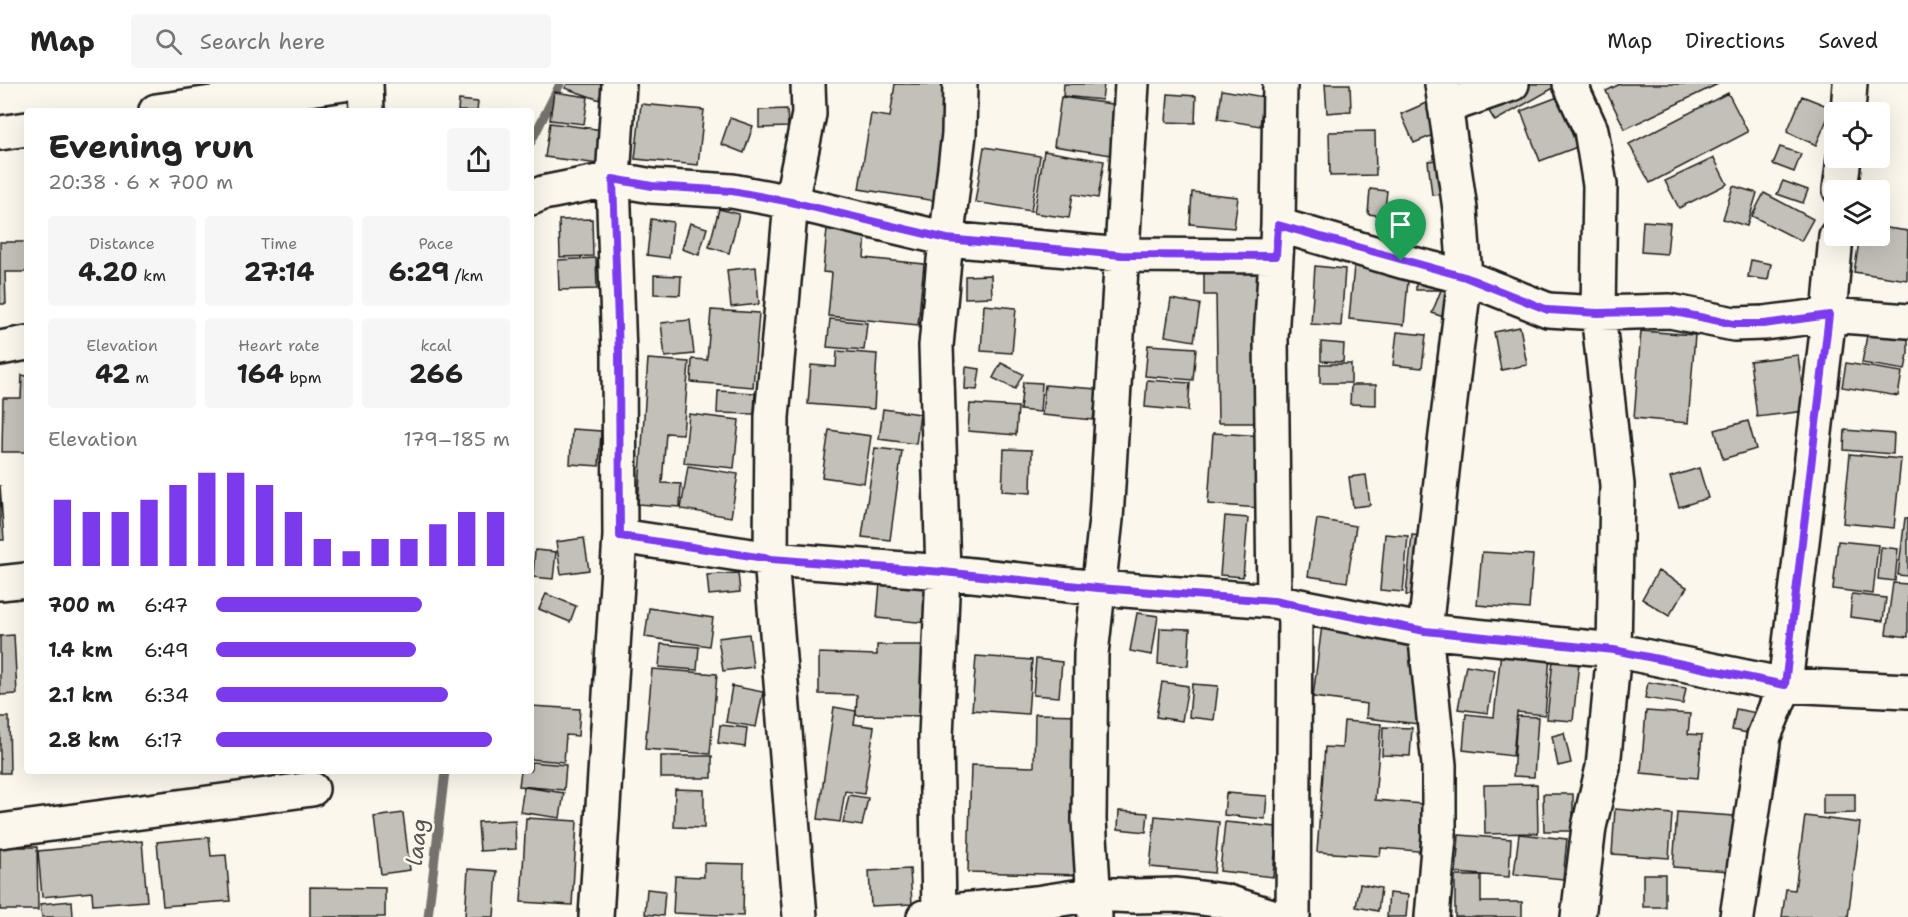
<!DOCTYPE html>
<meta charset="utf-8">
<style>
:root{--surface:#fff;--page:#f6f6f6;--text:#222;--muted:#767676;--line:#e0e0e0;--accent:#7c3aed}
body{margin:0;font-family:"Shantell Sans",sans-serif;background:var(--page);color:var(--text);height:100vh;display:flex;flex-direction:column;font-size:22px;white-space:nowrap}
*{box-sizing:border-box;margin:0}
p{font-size:20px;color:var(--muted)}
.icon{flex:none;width:33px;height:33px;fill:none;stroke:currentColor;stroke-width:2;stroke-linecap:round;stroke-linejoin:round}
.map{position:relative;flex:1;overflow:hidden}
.drawer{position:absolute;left:24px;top:24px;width:510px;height:666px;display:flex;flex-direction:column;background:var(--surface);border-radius:6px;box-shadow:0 6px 24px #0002}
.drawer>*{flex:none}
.fabs{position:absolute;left:1824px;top:18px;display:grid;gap:12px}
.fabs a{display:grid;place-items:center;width:66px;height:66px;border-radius:6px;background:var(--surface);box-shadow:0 6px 24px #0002;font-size:30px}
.pin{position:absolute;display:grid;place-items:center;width:51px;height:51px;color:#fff;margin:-62px -26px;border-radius:50% 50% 50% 0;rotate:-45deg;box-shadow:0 0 6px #0007}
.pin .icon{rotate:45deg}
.round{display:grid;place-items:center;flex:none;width:63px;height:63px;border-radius:6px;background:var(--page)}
.headline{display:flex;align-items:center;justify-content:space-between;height:102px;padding:0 24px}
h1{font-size:33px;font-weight:700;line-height:45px}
.metrics{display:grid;grid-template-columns:repeat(3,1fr);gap:9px;height:102px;padding:6px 24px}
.metrics div{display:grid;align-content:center;border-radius:6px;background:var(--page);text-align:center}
.metrics b{font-size:26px;font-weight:700}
.metrics small{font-size:16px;font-weight:400}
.metrics p{font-size:16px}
.chart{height:168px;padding:12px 24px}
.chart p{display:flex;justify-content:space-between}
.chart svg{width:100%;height:108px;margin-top:6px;stroke:var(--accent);stroke-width:6}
ul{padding:0 24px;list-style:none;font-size:20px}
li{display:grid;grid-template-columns:96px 72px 1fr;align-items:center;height:45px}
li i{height:15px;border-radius:8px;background:var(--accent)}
header{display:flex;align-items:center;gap:36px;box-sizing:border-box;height:84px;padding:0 30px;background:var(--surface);border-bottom:2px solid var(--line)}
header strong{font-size:28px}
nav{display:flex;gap:33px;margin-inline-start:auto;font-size:21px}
.search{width:420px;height:54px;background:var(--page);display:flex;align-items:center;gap:15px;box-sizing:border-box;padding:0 21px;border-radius:6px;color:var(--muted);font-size:22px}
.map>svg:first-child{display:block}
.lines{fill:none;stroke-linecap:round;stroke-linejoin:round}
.stream{stroke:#74726e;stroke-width:9}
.building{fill:#c3c0b8;stroke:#1c1c1c;stroke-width:1.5}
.street-casing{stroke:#1c1c1c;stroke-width:38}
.street{stroke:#fbf7ec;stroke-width:33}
.route-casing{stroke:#fff;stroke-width:12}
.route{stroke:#7c3aed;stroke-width:8}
.labels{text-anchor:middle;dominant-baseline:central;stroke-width:5;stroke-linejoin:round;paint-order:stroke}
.water-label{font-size:22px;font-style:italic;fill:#575653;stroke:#fbf7ec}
</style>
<header>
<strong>Map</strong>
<div class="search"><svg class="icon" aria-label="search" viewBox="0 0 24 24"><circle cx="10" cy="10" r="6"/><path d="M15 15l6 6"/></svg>Search here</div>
<nav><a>Map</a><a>Directions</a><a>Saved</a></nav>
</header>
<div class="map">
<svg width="1908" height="833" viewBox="0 0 1908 833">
<rect width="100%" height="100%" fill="#fbf7ec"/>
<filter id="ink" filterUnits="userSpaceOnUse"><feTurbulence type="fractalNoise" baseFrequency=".0167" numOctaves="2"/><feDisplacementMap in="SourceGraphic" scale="12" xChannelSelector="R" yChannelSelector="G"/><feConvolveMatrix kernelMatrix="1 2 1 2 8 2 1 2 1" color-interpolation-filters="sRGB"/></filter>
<g filter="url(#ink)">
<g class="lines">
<!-- stream -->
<path class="stream" d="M531,58L560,0
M428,833L445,687"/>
</g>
<!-- building -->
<path class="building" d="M567,0H605L600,16L565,4Z
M895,0H955L936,117L859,105L871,30L890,33Z
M1064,0H1104L1102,16L1063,12Z
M1325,0H1350L1351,27L1327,29Z
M1499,0H1556L1557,2L1495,37L1479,11Z
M1620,0H1718L1625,45L1606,7Z
M1222,6L1264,13L1260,42L1218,35Z
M554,8L588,13L584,40L550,36Z
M1728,9L1748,48L1650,99L1629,60Z
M1168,10L1196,12L1195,39L1166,38Z
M1444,11L1457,41L1414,59L1401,30Z
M1802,12L1832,24L1816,61L1787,48Z
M1061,13L1119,21L1111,71L1054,62Z
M1558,13L1577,63L1540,77L1521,27Z
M459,16L478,18L477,27H458Z
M641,20L704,26L698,81L635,75Z
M787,25L788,43L759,44V26Z
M730,34L753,42L744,69L721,60Z
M550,39L603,46L599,80L545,73Z
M1375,47L1376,91L1330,92L1329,48Z
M984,63L1040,72L1031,127L975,118Z
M1780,63L1801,70L1794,88L1773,80Z
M1044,67L1104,77L1098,114L1073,110L1069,134L1034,129Z
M1462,73L1465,108L1432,111L1428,77Z
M1714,74L1727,100L1679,124L1665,97Z
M1783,97L1808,106L1803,119L1777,110Z
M1733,102L1757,109L1747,142L1723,135Z
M1370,105L1387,107L1384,132L1368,130Z
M1192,108L1238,113L1234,144L1190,140Z
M1764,109L1813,135L1801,157L1752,132Z
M719,125L739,130L729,169L709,163Z
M592,135L593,172L560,173L559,136Z
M651,135L673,138L669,174L647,171Z
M1643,137L1670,139L1667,170L1641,168Z
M690,139L707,144L699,171L682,165Z
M1880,143L1908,147L1907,196L1854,188L1860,152H1880Z
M827,145L866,150L864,174L924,180L918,241L828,232L832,189L823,188Z
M0,158H27V188H5L6,220H0Z
M596,174L597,205L559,206L558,176Z
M1751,176L1771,180L1768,196L1748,193Z
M1315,182L1345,185L1341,242L1311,240Z
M1354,182L1409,186L1404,241L1349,235Z
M756,183L759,220L731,223L727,186Z
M1260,187L1263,339H1218L1216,211H1204V188Z
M654,191L681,192L680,211L654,210Z
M991,191L992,213L965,214V192Z
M1416,191H1440V206H1416Z
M1443,201L1460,208L1449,235L1432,229Z
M1171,215L1200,220L1194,257L1165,252Z
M984,221L1016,224L1012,269L981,267Z
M711,226L759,229L753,303L691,298L692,275L707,276Z
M830,235L867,239L864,266L827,263Z
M690,236L694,270L665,273L661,239Z
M1869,240L1908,246V270L1905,286L1862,279Z
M1520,243L1527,281L1501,286L1494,248Z
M1641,247L1695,251L1688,339L1634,334Z
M1397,248L1426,251L1422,284L1393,281Z
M1321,258L1344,260L1343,278L1321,277Z
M1148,261L1196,264L1193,296L1145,292Z
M837,267L877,270L874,325L808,320L811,281L836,283Z
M1798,271L1805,327L1757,333L1750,277Z
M648,275L689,278L683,350L666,349L662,399L681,400L680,423L638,420Z
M1001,279L1023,290L1015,305L993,294Z
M1846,279L1902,288L1898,312L1842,303Z
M1320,280H1351V299H1320Z
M966,283L980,285L977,306L965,305Z
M22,291L27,292V368H2L3,314H21Z
M1147,296L1190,299L1188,327L1145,323Z
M1023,298L1042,299L1040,328L1020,326Z
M1045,301L1097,305L1093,336L1042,331Z
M1351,301H1376V321L1350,320Z
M718,307L755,309L754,330L717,329Z
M970,320L1018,323L1016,351L968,347Z
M883,325L920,330L916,360L879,355Z
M689,330L739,336L734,384L684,379Z
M1748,337L1756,365L1723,375L1715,346Z
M572,345L601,347L599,382L570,380Z
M829,346L871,352L864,399L822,393Z
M1845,346L1894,350L1893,370L1844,366Z
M1213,349L1265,352L1259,424L1208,420Z
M875,364L902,367L890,456L862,453Z
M1004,365L1032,366L1031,409L1002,407Z
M1850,370L1901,375L1894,444L1843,439Z
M688,382L738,390L731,433L681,425Z
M1699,384L1708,414L1679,423L1670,393Z
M1366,391L1370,421L1353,423L1349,393Z
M0,401L4,456H0Z
M1225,432L1248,434L1243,493L1220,491Z
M1905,434H1908V492L1898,491Z
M1317,435L1356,442L1347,498L1308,492Z
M1385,450L1408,452L1403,508L1380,506Z
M1412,451L1443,454L1437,513L1406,511Z
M584,454L589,486L561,490L556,458Z
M1838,457L1878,461L1873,510L1833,505Z
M1881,463L1898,465L1895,497L1878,495Z
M535,466L556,468L553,495L533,493Z
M1482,468L1533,471L1529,525L1477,521Z
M1658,487L1687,503L1669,532L1642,515Z
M738,489L740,508L709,511L707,491Z
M880,499L930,503L927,539L877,534Z
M1893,499L1908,500V553L1886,550Z
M546,510L576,522L570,538L539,525Z
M1852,510L1886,514L1883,537L1850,533Z
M649,524L713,534L709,562L645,553Z
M1137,529L1158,532L1152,571L1130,567Z
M1322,541L1429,554L1419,640L1366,634L1367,620L1313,613Z
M1160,544L1190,545L1188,582L1158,580Z
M749,550L753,583L723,587L718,554Z
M14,551L17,610L0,611V552Z
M661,560L699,563L697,586L659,583Z
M877,561H929L927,632L856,631L857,611L819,610V569L877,571Z
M1501,567L1550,572L1545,631L1517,628L1513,672L1463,666L1466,630L1494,633Z
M976,572L1032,576L1028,630L972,626Z
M1036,575L1062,578L1059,613L1033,611Z
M1553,576L1579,578L1573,637L1547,635Z
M1466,581L1495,586L1488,629L1458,625Z
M652,585L717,590L710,670L645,665Z
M1162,598L1188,602L1182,637L1156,633Z
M1648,598L1686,604L1683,620L1645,614Z
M1192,600L1218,602L1214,636L1189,633Z
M732,602L763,608L756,643L726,638Z
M531,622L580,625L578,652L566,651L564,678L531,675Z
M834,623L856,627L854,640L874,643L864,710L845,707L840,738L818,735Z
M1736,625L1757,629L1753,650L1732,646Z
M1646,627L1690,630L1688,650L1702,651L1698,694L1641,689Z
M1035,630L1083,631L1080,791L968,788L971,681L1034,683Z
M1517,632L1538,633L1534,693L1513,692Z
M0,633H9L10,689H0Z
M1344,637L1381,640L1375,716L1434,721L1430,768L1381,764L1380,772L1317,768L1325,663L1342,664Z
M720,641L747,644L745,663L718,659Z
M1383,643L1412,644L1410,672L1382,671Z
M1564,649L1571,679L1558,682L1552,652Z
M661,672H712V694H661Z
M531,678L566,681L564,706L519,702L521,687H531Z
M1537,700L1538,749L1485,750L1484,701Z
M524,703L564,709L560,734L520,728Z
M675,705L704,706V744L674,743Z
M1226,709L1267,712L1265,735L1224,731Z
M1543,710H1573V747H1544Z
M1823,710H1855V729L1823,730Z
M849,711L868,714L862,742L843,739Z
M1615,725L1672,730L1669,774L1612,770Z
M1119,727L1148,729L1146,748L1118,745Z
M1677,728L1734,732L1730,787L1673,783Z
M403,729L410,786L381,790L374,733Z
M1155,732L1219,738L1214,789L1150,783Z
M1805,732L1860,739L1848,833H1782L1786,805L1795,806Z
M526,734L577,737L572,821L521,818Z
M515,736L516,765L480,767L478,738Z
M1225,738L1277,743L1273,793L1220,787Z
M1519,750L1567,755L1563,795L1514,790Z
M1459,751L1511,755L1509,793L1456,789Z
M209,753L211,772L226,771L230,817L163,822L157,758Z
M142,757L147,817L93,821L92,808L42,813L38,767Z
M0,763H37L38,826H0Z
M704,779L744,780L743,832L673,829L675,792L704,793Z
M468,785L497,787L494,833H465Z
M910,785L912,820L871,822L869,787Z
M1643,790H1665V823H1643Z
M1455,792H1481V818H1522V833H1455Z
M1360,800L1381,804L1378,827L1356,823Z
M310,803L385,804V833H310Z
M647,805L665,807L663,832L645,830Z
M1389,809L1408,811L1406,833H1387Z
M72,817L73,833H42L40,820Z"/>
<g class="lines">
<defs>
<path id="street" d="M366,0L367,27
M1570,0L1591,46L1600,101L1598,229L1617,401L1614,566L1603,683L1589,743L1578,833
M1445,23L1512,0
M156,27L344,0
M1848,28L1850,0
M0,49L27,45
M1840,106L1844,74
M531,114L543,109L613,95L652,102L732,107L791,118L947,155L1121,171L1276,172
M1278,141L1401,177L1465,193L1548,226L1598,229L1670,227L1734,240L1764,239L1829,231L1908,237
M0,264L27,259
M620,452L771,475L943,488L1098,504L1274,517L1425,547L1614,566L1785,601L1908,607
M0,499L27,496
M1274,517L1271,254L1278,141L1280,0
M0,747L312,705
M939,828L936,653L943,488L936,262L944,176L959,50L960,0
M596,833L620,452L619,270L613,95L619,0
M800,833L771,475L772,333L791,118L809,30L808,0
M924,833L939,828L1036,819L1094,810L1135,812L1177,811L1224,817L1275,833
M1095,833L1089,736L1091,570L1106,435L1132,0
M1293,833L1295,522
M1432,833L1439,753V681L1425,547L1445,359L1465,193L1460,125L1442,0
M1737,833L1764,652L1785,601L1829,231L1836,152"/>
</defs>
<!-- street casing -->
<use href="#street" class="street-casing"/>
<!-- street -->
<use href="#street" class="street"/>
</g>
</g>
<g class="lines" filter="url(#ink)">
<defs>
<path id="route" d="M613,95L652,102L732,107L791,118L947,155L1121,171L1276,172L1278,141L1465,193L1548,226L1598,229L1670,227L1734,240H1764L1829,231L1785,601L1614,566L1425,547L1274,517L1098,504L943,488L771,475L620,452L619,270Z"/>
</defs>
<!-- route casing -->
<use href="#route" class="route-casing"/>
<!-- route -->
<use href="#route" class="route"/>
</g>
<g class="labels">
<!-- water labels -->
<g class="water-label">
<text transform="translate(417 758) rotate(-83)">laag</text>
</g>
</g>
</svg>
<div class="fabs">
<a><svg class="icon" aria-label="locate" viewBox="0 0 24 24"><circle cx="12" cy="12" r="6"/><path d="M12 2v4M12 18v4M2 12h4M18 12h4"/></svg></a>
<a><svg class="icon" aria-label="layers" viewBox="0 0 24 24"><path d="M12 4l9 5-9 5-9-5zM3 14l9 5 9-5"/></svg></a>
</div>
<div class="pin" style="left:1401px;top:177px;background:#1e9e55"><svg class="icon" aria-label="arrive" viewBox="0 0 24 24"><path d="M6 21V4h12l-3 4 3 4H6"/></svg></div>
<section class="drawer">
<div class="headline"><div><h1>Evening run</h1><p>20:38 · 6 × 700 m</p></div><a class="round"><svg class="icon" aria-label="share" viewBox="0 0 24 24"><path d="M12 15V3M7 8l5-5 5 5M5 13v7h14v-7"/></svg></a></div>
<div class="metrics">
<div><p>Distance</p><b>4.20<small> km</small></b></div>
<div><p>Time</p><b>27:14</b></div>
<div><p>Pace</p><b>6:29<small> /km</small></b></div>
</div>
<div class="metrics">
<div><p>Elevation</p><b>42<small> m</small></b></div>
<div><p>Heart rate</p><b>164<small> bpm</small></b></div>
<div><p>kcal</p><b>266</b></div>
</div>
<div class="chart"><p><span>Elevation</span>179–185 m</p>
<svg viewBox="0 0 160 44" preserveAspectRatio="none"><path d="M5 44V17M15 44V22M25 44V22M35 44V17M45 44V11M55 44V6M65 44V6M75 44V11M85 44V22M95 44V33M105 44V38M115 44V33M125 44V33M135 44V27M145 44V22M155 44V22"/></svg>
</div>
<ul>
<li><b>700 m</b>6:47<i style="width:70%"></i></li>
<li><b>1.4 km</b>6:49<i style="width:68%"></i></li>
<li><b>2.1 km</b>6:34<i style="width:79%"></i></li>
<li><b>2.8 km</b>6:17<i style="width:94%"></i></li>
</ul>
</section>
</div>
